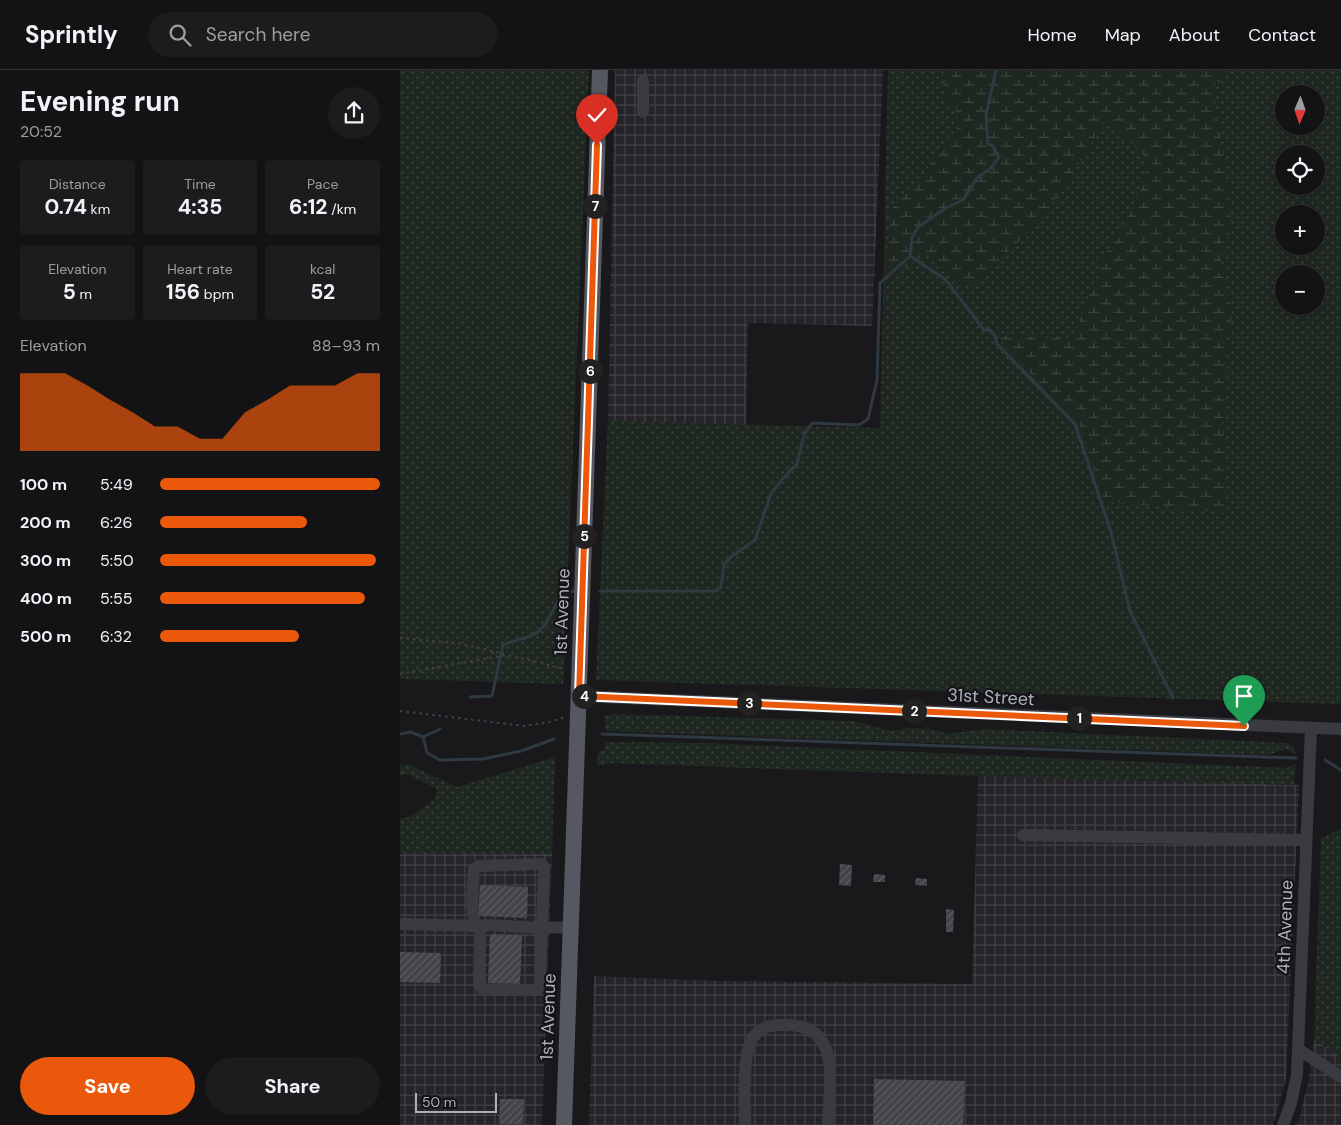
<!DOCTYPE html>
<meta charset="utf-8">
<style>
:root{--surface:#131315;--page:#1c1c1e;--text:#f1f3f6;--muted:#9d9ea0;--line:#323234;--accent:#ea580c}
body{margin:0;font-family:"DM Sans",sans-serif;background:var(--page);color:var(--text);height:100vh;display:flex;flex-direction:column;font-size:19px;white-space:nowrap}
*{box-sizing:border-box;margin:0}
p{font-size:16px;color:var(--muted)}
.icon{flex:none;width:28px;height:28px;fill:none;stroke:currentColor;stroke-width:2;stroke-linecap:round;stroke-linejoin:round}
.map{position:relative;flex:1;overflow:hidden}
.drawer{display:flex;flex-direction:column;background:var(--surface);width:400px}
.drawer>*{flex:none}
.needle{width:32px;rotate:182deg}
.controls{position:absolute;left:875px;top:15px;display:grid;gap:10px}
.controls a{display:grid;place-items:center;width:50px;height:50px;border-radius:50%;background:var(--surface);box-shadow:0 2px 8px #0003,0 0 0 1px var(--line);font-size:25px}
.scale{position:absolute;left:15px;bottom:12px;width:82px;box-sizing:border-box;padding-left:5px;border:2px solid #abb0bc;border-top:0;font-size:14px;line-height:18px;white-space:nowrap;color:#abb0bc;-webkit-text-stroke:4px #141417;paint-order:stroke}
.pin{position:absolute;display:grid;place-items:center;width:42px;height:42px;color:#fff;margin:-51px -21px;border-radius:50% 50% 50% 0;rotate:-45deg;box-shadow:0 0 5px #0007}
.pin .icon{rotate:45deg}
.km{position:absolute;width:25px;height:25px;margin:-12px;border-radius:50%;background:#222;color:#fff;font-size:14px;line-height:25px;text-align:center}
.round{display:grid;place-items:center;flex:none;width:52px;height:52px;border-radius:26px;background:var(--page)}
.headline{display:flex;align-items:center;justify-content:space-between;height:85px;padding:0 20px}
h1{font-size:28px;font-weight:700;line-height:38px}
.metrics{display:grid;grid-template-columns:repeat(3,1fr);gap:8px;height:85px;padding:5px 20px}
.metrics div{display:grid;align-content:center;border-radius:5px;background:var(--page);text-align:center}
.metrics b{font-size:21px;font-weight:700}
.metrics small{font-size:14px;font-weight:400}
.metrics p{font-size:14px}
.chart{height:140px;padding:10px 20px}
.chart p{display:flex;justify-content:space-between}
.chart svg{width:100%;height:90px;margin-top:5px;fill:var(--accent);opacity:.7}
.cta{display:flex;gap:10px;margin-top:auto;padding:10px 20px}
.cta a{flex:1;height:58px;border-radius:30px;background:var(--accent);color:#fff;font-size:20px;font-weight:700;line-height:58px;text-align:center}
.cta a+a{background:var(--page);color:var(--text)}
ul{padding:0 20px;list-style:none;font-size:16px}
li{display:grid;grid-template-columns:80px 60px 1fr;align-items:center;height:38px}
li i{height:12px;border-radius:6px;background:var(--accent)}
header{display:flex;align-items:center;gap:30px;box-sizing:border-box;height:70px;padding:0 25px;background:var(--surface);border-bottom:1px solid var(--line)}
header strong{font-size:24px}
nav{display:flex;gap:28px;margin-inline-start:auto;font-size:18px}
.search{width:350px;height:45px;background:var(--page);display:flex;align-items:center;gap:12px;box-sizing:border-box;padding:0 18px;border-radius:28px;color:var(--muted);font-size:19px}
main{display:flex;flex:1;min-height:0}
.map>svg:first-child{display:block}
.industrial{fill:url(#industrial-grid)}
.grass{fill:url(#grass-dots);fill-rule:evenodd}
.wetland{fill:url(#wetland-marsh)}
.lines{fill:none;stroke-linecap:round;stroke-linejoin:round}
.stream{stroke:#2e3941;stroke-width:3}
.building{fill:url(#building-hatch)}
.path{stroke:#404248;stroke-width:2;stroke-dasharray:2.5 4;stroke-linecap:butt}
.minor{stroke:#3a3b41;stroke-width:12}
.major{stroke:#565861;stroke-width:16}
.route-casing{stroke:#fff;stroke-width:10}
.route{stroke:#ea580c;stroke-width:6}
.labels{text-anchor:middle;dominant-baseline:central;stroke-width:4.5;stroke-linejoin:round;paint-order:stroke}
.street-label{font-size:18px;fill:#abb0bc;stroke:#141417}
</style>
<header>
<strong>Sprintly</strong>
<div class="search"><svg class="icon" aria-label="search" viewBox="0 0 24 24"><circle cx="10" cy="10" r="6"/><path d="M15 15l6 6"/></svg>Search here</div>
<nav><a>Home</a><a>Map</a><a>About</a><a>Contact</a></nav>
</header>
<main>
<section class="drawer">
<div class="headline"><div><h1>Evening run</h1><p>20:52</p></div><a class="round"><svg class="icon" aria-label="share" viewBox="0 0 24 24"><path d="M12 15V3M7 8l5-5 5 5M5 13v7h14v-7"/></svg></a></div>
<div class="metrics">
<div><p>Distance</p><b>0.74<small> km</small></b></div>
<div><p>Time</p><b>4:35</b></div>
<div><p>Pace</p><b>6:12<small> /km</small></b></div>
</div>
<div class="metrics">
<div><p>Elevation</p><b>5<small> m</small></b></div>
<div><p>Heart rate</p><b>156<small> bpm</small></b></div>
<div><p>kcal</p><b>52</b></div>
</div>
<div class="chart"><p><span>Elevation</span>88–93 m</p>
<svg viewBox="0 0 160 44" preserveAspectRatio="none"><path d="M0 44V6L10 6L20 6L30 12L40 19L50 25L60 32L70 32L80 38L90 38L100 25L110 19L120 12L130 12L140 12L150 6L160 6V44z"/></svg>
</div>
<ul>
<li><b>100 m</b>5:49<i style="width:100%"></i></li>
<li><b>200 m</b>6:26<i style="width:67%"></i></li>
<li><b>300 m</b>5:50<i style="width:98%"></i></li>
<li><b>400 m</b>5:55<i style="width:93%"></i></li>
<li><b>500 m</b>6:32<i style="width:63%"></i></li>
</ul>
<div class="cta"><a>Save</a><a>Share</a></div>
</section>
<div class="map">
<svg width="941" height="1055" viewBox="0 0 941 1055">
<defs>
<pattern id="industrial-grid" width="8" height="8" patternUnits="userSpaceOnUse" patternTransform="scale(1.25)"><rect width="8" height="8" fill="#252529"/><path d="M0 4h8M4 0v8" fill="none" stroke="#424246"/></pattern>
<pattern id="grass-dots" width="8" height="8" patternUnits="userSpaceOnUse" patternTransform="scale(1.25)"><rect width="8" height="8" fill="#1f2820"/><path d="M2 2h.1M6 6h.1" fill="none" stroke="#3d453e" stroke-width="1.8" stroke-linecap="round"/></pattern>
<pattern id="wetland-marsh" width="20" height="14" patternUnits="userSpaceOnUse" patternTransform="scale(1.25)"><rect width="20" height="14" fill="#1f2820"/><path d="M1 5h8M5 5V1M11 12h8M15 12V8" fill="none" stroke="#3d453e"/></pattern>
<pattern id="building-hatch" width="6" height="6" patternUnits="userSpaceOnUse" patternTransform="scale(1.25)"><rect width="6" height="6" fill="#434449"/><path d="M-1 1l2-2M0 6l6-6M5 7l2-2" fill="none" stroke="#5b5c61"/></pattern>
</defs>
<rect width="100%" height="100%" fill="#19191c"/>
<!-- industrial -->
<path class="industrial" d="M215,0H483L472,256L348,253L346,355L208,351Z
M578,706L899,715L886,1010L873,1055H189L194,906L318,911L572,914Z
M0,781L152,784L142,1055H0Z
M914,969L941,987V1055H896L899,1049L908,1013Z"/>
<!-- grass -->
<path class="grass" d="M0,0H189L163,614L0,609Z
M488,0H941V634L196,610L208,351L480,358ZM884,24H916V56H884ZM884,84H916V116H884ZM884,144H916V176H884ZM884,204H916V236H884Z
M213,644L453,651L491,661L506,658L531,659L548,664L583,659L886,673C892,675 895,677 896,684L886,679L868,685L206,661L204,646Z
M205,672L305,673L886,698L896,694L894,715L578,706L208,693L197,696L198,681L204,680Z
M155,687L152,784L0,782V749L9,747L35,729L37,719L10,705H0V695H10L57,717Z
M941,759V987L914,969L921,768Z"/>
<!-- wetland -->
<path class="wetland" d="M543,0H697L719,2L723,0H834L813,17L830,131L831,155L821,192L832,241L822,360L826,373L825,443L704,431L679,353L627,300L596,265L673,269L702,190L739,125L748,89L706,48L681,91L640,151L577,212L563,216L526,185L484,209L492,139L514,116L558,58L556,36L545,30Z"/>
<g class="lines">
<!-- stream -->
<path class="stream" d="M510,186L512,168L518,157L546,138L563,130L577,108L591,98L599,87L593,76L588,74L586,45L596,0
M200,521H316L321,517L324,495L331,487L355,470L371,424L385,406L397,394L404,365L412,353L459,355L468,349L477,310L480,213L510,186L545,209L584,260H590L595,266L597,274L675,354L711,462L730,541L773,628
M70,627L92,626L103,575C115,569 133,569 142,558C154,546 154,524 174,521
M0,664L11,662L23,667L27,683L40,690L83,689L121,681L154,669
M202,664L896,688
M23,667L40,659
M925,690L941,700"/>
</g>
<!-- building -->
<path class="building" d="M440,794L452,795L451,816L439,815Z
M474,804L485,805V812H473Z
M516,808L527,809V816L515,815Z
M80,815L128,817L127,848L78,846Z
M546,839L554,840L553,862H546Z
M90,864L122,865L120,914L88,913Z
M0,882L41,883L40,913L0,912Z
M474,1009L565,1011L563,1055H473Z
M100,1029H124L123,1054H99Z"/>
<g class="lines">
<!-- path -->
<path class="path" d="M0,568L57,573L104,584
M0,604L107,585L165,599
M0,641L124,656L149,652L165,647"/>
<!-- minor -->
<path class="minor" d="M243,11V42
M179,626L941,659
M623,765L906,770
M0,854L76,856
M80,862C68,845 73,820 74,799L79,796L141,794L144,797L140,914L138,919L132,920L83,919L79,915L80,862L82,858L86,855L142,858L171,857
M898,979L941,1007
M345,1055C345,1031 342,992 351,971C356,960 368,955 379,955C444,951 429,1011 428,1055
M883,1055L891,1033L897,1004L911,658"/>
<!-- major -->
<path class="major" d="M164,1055L200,0"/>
</g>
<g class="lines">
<defs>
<path id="route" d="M197,75L179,626L844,656"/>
</defs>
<!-- route casing -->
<use href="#route" class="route-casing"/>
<!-- route -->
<use href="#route" class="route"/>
</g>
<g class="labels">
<!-- street labels -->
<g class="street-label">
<text transform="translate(162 542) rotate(-88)">1st Avenue</text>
<text transform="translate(591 627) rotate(3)">31st Street</text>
<text transform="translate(885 857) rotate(-88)">4th Avenue</text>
<text transform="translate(148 947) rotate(-88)">1st Avenue</text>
</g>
</g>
</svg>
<div class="controls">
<a><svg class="needle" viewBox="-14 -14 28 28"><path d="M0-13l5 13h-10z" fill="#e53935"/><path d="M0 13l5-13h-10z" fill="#9d9ea0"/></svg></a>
<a><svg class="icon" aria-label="locate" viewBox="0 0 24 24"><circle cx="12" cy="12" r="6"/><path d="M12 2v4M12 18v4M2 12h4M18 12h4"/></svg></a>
<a>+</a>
<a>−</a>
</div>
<div class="scale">50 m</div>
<div class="pin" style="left:844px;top:656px;background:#1e9e55"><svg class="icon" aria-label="arrive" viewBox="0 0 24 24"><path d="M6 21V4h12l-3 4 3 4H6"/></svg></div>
<div class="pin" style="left:197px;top:75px;background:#d93025"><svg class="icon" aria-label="check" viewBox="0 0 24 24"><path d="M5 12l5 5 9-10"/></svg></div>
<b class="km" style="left:679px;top:648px">1</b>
<b class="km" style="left:514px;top:641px">2</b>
<b class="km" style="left:349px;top:633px">3</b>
<b class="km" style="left:184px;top:626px">4</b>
<b class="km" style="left:184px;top:466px">5</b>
<b class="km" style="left:190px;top:301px">6</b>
<b class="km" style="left:195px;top:136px">7</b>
</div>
</main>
